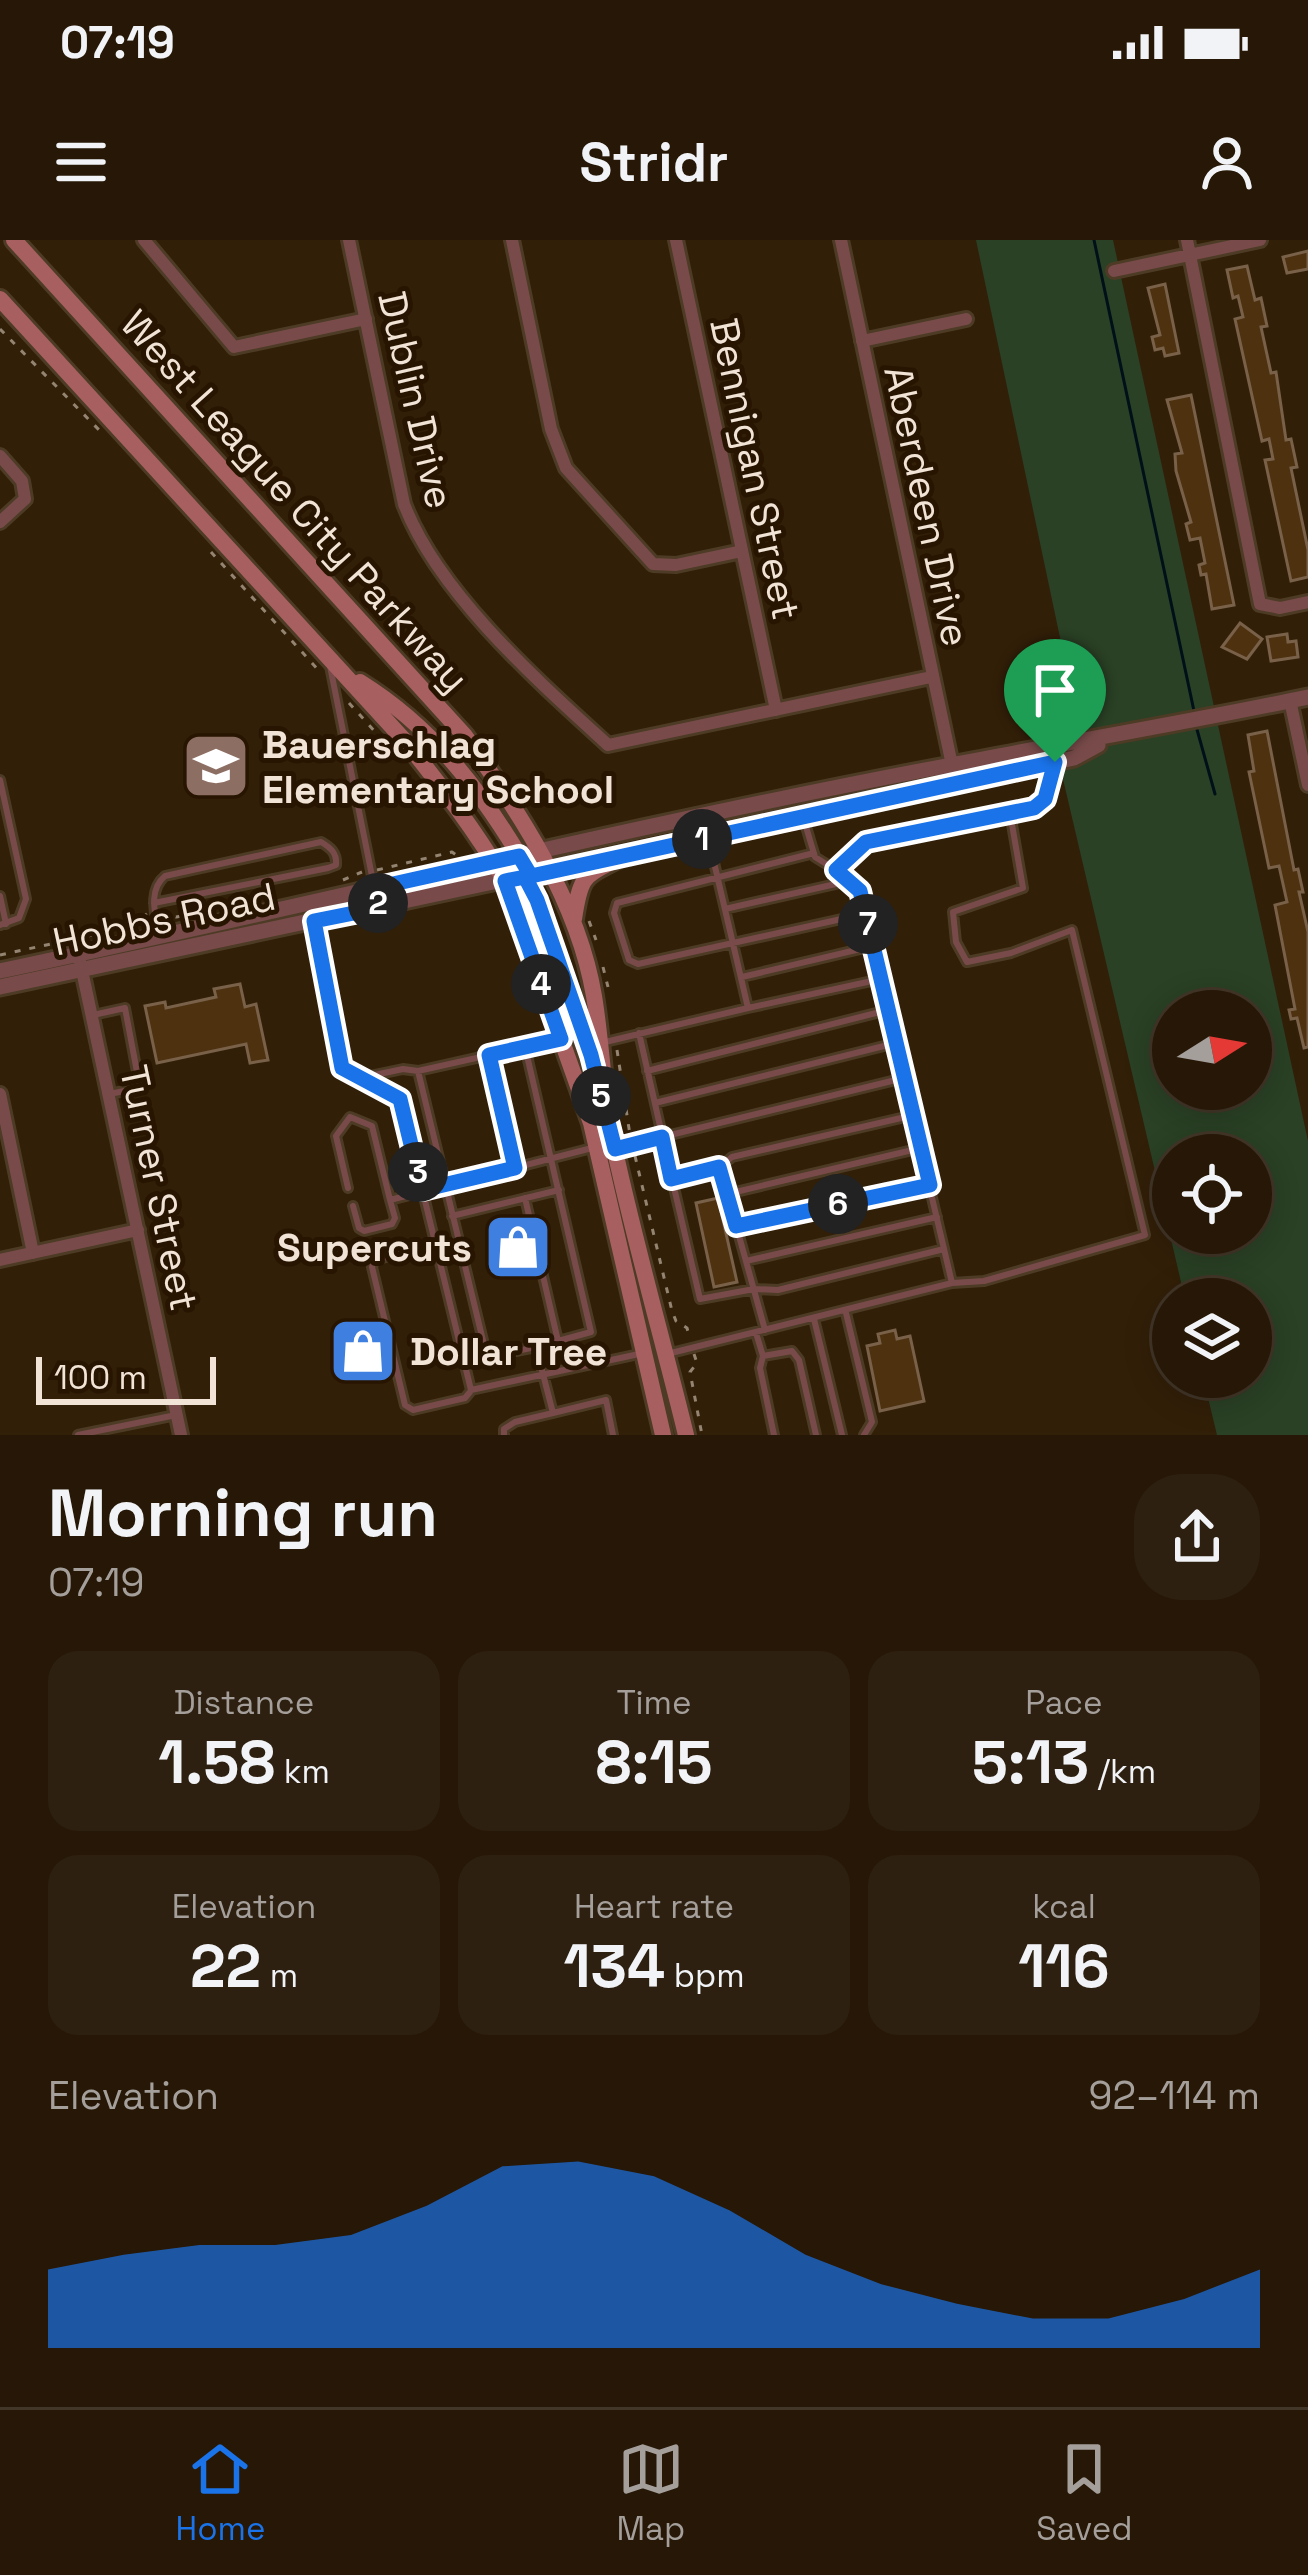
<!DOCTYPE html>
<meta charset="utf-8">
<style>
:root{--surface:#261706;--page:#2e2010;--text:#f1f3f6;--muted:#a49f9b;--line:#423628;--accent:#1a73e8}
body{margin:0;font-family:"Space Grotesk",sans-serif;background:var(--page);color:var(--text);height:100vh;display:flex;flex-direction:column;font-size:45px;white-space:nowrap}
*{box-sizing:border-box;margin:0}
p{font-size:39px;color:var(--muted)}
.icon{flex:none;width:66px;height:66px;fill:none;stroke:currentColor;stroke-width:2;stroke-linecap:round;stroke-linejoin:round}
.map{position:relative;height:1195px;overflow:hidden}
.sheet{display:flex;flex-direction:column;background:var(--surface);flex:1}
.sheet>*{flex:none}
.needle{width:78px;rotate:79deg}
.tools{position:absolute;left:1152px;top:750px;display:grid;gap:24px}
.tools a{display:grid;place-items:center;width:120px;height:120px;border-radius:50%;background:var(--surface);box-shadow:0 6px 30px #0003,0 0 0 3px var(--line);font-size:60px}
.scale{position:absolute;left:36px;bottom:30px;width:180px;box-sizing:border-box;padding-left:12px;border:6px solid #f1e4d6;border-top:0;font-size:33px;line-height:42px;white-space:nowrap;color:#f1e4d6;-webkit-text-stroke:9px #281501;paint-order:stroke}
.pin{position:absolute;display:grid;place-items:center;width:102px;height:102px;color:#fff;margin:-123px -51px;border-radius:50% 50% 50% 0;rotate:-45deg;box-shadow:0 0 12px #0007}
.pin .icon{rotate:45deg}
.km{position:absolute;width:60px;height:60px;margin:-30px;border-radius:50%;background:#222;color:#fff;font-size:33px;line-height:60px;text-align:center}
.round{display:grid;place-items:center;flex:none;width:126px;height:126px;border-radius:48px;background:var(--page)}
.head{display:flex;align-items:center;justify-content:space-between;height:204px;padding:0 48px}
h1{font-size:66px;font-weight:600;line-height:90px}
.figures{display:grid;grid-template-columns:repeat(3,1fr);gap:18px;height:204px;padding:12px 48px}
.figures div{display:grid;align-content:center;border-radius:30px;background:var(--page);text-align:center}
.figures b{font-size:60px;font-weight:600}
.figures small{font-size:33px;font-weight:400}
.figures p{font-size:33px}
.chart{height:336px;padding:24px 48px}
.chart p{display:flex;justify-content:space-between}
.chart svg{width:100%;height:216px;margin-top:12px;fill:var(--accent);opacity:.7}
.status{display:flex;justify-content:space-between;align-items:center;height:84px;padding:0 60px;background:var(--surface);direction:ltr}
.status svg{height:33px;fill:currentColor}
header{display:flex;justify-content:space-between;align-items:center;height:156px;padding:0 48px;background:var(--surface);font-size:54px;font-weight:600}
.tab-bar{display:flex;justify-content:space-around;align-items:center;height:168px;border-top:3px solid var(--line);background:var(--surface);font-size:33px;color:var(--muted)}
.tab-bar a{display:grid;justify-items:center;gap:6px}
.tab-bar .current{color:var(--accent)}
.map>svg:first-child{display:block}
.green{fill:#2a4125;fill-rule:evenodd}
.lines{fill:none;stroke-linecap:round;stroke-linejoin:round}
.stream{stroke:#001019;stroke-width:3}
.building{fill:#4e310f;stroke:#786049;stroke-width:3}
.service-casing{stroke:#4d3b25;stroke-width:12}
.minor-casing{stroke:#4d3b25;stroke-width:18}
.tertiary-casing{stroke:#4d3b25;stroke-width:21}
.secondary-casing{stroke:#4d3b25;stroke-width:22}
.path{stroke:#948472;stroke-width:3;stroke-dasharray:6 9;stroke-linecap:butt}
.service{stroke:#784b4a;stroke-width:6}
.minor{stroke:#784b4a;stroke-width:12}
.tertiary{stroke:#784b4a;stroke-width:15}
.secondary{stroke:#a85f5f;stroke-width:16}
.route-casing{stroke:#fff;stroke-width:24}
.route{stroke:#1a73e8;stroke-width:15}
.labels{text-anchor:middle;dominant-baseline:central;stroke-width:10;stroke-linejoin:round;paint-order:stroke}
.street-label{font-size:39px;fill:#f1e4d6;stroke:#281501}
.poi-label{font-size:39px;font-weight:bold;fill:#f1e4d6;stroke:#281501;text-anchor:start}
</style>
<div class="status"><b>07:19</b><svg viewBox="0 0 49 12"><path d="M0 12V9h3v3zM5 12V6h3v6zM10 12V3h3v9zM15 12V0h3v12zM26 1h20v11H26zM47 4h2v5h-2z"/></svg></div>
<header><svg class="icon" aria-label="menu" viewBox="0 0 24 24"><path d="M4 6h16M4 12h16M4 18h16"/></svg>Stridr<svg class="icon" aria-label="person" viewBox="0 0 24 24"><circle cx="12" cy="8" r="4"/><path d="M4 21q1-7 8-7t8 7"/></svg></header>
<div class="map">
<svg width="1308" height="1195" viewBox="0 0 1308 1195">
<rect width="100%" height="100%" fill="#321f08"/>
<!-- green -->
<path class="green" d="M976,0H1113L1308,901V1195H1217L1203,1137H1251V1059H1185L1063,539L1073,459ZM1173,771H1251V849H1173ZM1173,915H1251V993H1173Z"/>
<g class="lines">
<!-- stream -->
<path class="stream" d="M1094,0L1194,471
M1196,486L1215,554"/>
</g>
<!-- building -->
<path class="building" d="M1308,11V29L1287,33L1283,17Z
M1247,26L1255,60L1261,58L1267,86L1261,87L1271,133L1276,132L1286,200L1291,199L1297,227L1291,228L1308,310V337L1291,341L1265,220L1273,219L1269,199L1262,201L1235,79L1243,77L1238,56L1233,58L1227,30Z
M1165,44L1179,113L1165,116L1163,108L1155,110L1152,97L1160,95L1148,48Z
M1191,155L1234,365L1212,369L1206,334L1201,335L1199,325L1205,323L1200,298L1190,300L1186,284L1191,282L1176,231L1175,214L1182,213L1167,160Z
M1240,383L1262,399L1247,419L1222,407Z
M1287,394L1288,402L1296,401L1298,417L1271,421L1267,397Z
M1267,491L1294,630L1298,629L1303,652H1299L1308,692V807L1304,808L1297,778L1291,779L1289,770L1295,769L1275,665L1287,662L1279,626L1269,628L1249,532L1254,531L1248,495Z
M240,744L245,767L256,764L268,820L250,823L246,804L157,823L145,766L165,762L166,768L216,757L214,749Z
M718,958L737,1042L714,1047L696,963Z
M895,1090L897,1099L910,1096L924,1161L880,1171L867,1106L880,1103L878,1094Z"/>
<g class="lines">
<defs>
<path id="service" d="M330,426L378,666
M0,540L26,659L19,678L0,685
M804,580L815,617L836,630L866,603L1034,568L1045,559L1054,526
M814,613L617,663L614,673L629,720L638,724L864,674
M0,656L6,684
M154,663L328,628L336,625C337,613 331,608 321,602L165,636C147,651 156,676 159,696
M725,669L849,641
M315,685L342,828L400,858L471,1150L639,1114
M742,737L873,706
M748,768L881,739
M93,775L125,768L140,848L109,854
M639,793L672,939L720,927L765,1090
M601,803L748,768L709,601
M525,807L591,1092L536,1107
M489,815L515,928
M418,831L486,1113L492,1116L536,1107L553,1173L606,1160L613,1195
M647,831L888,770
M365,837L403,829L418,831L557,800
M655,863L896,803
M617,908L904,838
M720,927L732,917L914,875
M672,939L700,1059L754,1049L778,1050L944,1009
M348,948L336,896L350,877L372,886L390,960
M727,954L921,908
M525,958L558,1101
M353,966L359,988L364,991L392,984L395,978L390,960L592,908
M452,976L559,950
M736,986L930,945
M436,1005L374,1020L372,1027L405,1165L413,1170L465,1158L470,1152
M746,1021L937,977
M952,1043L984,1041L1145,995L1072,690L1011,713L967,722L956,702L953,672L1023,648L1010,573
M846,1073L872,1182L864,1195
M814,1079L842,1195
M756,1093L763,1116
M667,1114L952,1043L860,651L836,630
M78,1195L176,1175
M504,1195V1189L515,1182L553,1173
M774,1195L760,1128L763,1116L792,1111L799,1120L816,1195"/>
<path id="minor" d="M144,0L234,107L366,79
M349,0L404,264C438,353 539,442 608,505L931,437
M512,0L551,189L566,228L653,324L676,325L742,311
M676,0L776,470
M841,0L956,544
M1187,0L1260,364L1280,368L1308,362
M1114,31L1260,0
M862,101L966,79
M0,216L22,241L25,259L0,282
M1290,460L1308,545
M80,721L181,1195
M0,854L33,1013
M0,1020L138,990"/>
<path id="tertiary" d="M0,731C317,664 632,585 951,525C1070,502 1189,482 1308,457
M0,747L1074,518L1098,505"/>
<path id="secondary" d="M14,0L465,496C520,573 578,661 594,756C602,804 603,854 613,902C634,1000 662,1097 686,1195
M0,59L405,501C441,546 476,591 505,641L591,883L663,1195
M360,442C431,486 480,549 522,620
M514,617L537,660L593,823
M574,679C581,632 584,637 625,615"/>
</defs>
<!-- service casing -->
<use href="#service" class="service-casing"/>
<!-- minor casing -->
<use href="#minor" class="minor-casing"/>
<!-- tertiary casing -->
<use href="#tertiary" class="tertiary-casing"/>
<!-- secondary casing -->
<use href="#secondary" class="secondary-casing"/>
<!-- path -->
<path class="path" d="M0,89L104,195
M221,205C247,219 269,239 277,267
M211,312L322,434
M349,463L399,518
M377,630L452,612L459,617
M343,640L362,632
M162,671L176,677L187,675
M589,681L596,700
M0,715L129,687L147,674
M603,727L608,747
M617,810L630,895
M635,916L672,1071L676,1081L687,1088L690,1099
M694,1114L697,1123L690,1132L702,1195"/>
<!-- service -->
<use href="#service" class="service"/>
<!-- minor -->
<use href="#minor" class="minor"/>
<!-- tertiary -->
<use href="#tertiary" class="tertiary"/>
<!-- secondary -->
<use href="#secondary" class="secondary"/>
</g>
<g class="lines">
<defs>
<path id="route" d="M1055,522L1045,559L1034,568L866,602L836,630L860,651L930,945L736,986L719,927L671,939L662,897L615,909L591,815L537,660L525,637L505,641L561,799L489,815L515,928L422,950L400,859L342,828L314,681L379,668L375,648L519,616L531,636Z"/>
</defs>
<!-- route casing -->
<use href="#route" class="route-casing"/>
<!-- route -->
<use href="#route" class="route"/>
</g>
<!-- icons -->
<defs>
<symbol id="school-square" viewBox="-11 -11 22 22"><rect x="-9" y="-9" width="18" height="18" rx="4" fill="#8d6e63" stroke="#281501"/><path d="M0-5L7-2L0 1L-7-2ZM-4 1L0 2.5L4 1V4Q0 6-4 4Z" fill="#fff"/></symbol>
<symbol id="shop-square" viewBox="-11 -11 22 22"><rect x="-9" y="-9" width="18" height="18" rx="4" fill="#3f7fe0" stroke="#281501"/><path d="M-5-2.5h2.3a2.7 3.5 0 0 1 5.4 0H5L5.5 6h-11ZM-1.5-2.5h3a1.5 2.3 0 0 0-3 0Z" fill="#fff"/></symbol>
</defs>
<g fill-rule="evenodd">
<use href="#school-square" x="178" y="488" width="76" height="76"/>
<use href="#shop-square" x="480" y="969" width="76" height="76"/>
<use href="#shop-square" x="325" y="1073" width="76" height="76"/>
</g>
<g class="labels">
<!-- street labels -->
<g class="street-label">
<text transform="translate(416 160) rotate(77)">Dublin Drive</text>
<text transform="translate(755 229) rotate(78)">Bennigan Street</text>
<text transform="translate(295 261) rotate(48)">West League City Parkway</text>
<text transform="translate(927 266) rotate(78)">Aberdeen Drive</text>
<text transform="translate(164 679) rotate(-12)">Hobbs Road</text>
<text transform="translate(159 948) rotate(78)">Turner Street</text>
</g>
<!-- poi labels -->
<g class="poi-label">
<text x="262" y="504">Bauerschlag<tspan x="262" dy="45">Elementary School</tspan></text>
<text x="472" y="1007" text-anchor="end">Supercuts</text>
<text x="410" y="1111">Dollar Tree</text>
</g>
</g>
</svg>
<div class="tools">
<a><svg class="needle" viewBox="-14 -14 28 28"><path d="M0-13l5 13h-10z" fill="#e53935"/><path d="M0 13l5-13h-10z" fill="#a49f9b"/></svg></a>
<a><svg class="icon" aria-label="locate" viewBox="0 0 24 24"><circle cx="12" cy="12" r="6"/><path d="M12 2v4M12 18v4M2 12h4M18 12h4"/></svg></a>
<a><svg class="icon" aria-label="layers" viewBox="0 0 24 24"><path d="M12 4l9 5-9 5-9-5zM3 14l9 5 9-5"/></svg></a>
</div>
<div class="scale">100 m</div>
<div class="pin" style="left:1055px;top:522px;background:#1e9e55"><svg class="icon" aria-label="arrive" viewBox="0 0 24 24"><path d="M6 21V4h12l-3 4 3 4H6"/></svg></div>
<b class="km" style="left:702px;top:599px">1</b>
<b class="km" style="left:378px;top:663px">2</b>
<b class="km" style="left:418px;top:932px">3</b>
<b class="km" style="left:541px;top:744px">4</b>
<b class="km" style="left:601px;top:856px">5</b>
<b class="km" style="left:838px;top:964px">6</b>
<b class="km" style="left:868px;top:684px">7</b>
</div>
<section class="sheet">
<div class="head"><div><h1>Morning run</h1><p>07:19</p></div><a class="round"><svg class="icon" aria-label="share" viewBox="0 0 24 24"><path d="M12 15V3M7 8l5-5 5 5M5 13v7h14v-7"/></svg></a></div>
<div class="figures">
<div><p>Distance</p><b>1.58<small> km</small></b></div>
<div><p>Time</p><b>8:15</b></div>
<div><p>Pace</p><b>5:13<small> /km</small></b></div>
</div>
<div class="figures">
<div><p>Elevation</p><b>22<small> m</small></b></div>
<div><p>Heart rate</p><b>134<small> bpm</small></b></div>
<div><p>kcal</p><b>116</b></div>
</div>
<div class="chart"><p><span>Elevation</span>92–114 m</p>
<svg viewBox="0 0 160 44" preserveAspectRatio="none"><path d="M0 44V28L10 25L20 23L30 23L40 21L50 15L60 7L70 6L80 9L90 16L100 25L110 31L120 35L130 38L140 38L150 34L160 28V44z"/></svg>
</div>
</section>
<nav class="tab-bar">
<a class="current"><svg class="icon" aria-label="home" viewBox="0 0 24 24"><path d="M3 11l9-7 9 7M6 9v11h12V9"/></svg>Home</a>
<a><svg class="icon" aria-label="map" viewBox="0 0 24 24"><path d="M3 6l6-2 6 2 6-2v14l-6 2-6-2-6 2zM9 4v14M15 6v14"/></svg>Map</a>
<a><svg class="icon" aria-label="saved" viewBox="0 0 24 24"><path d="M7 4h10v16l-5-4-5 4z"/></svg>Saved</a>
</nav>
